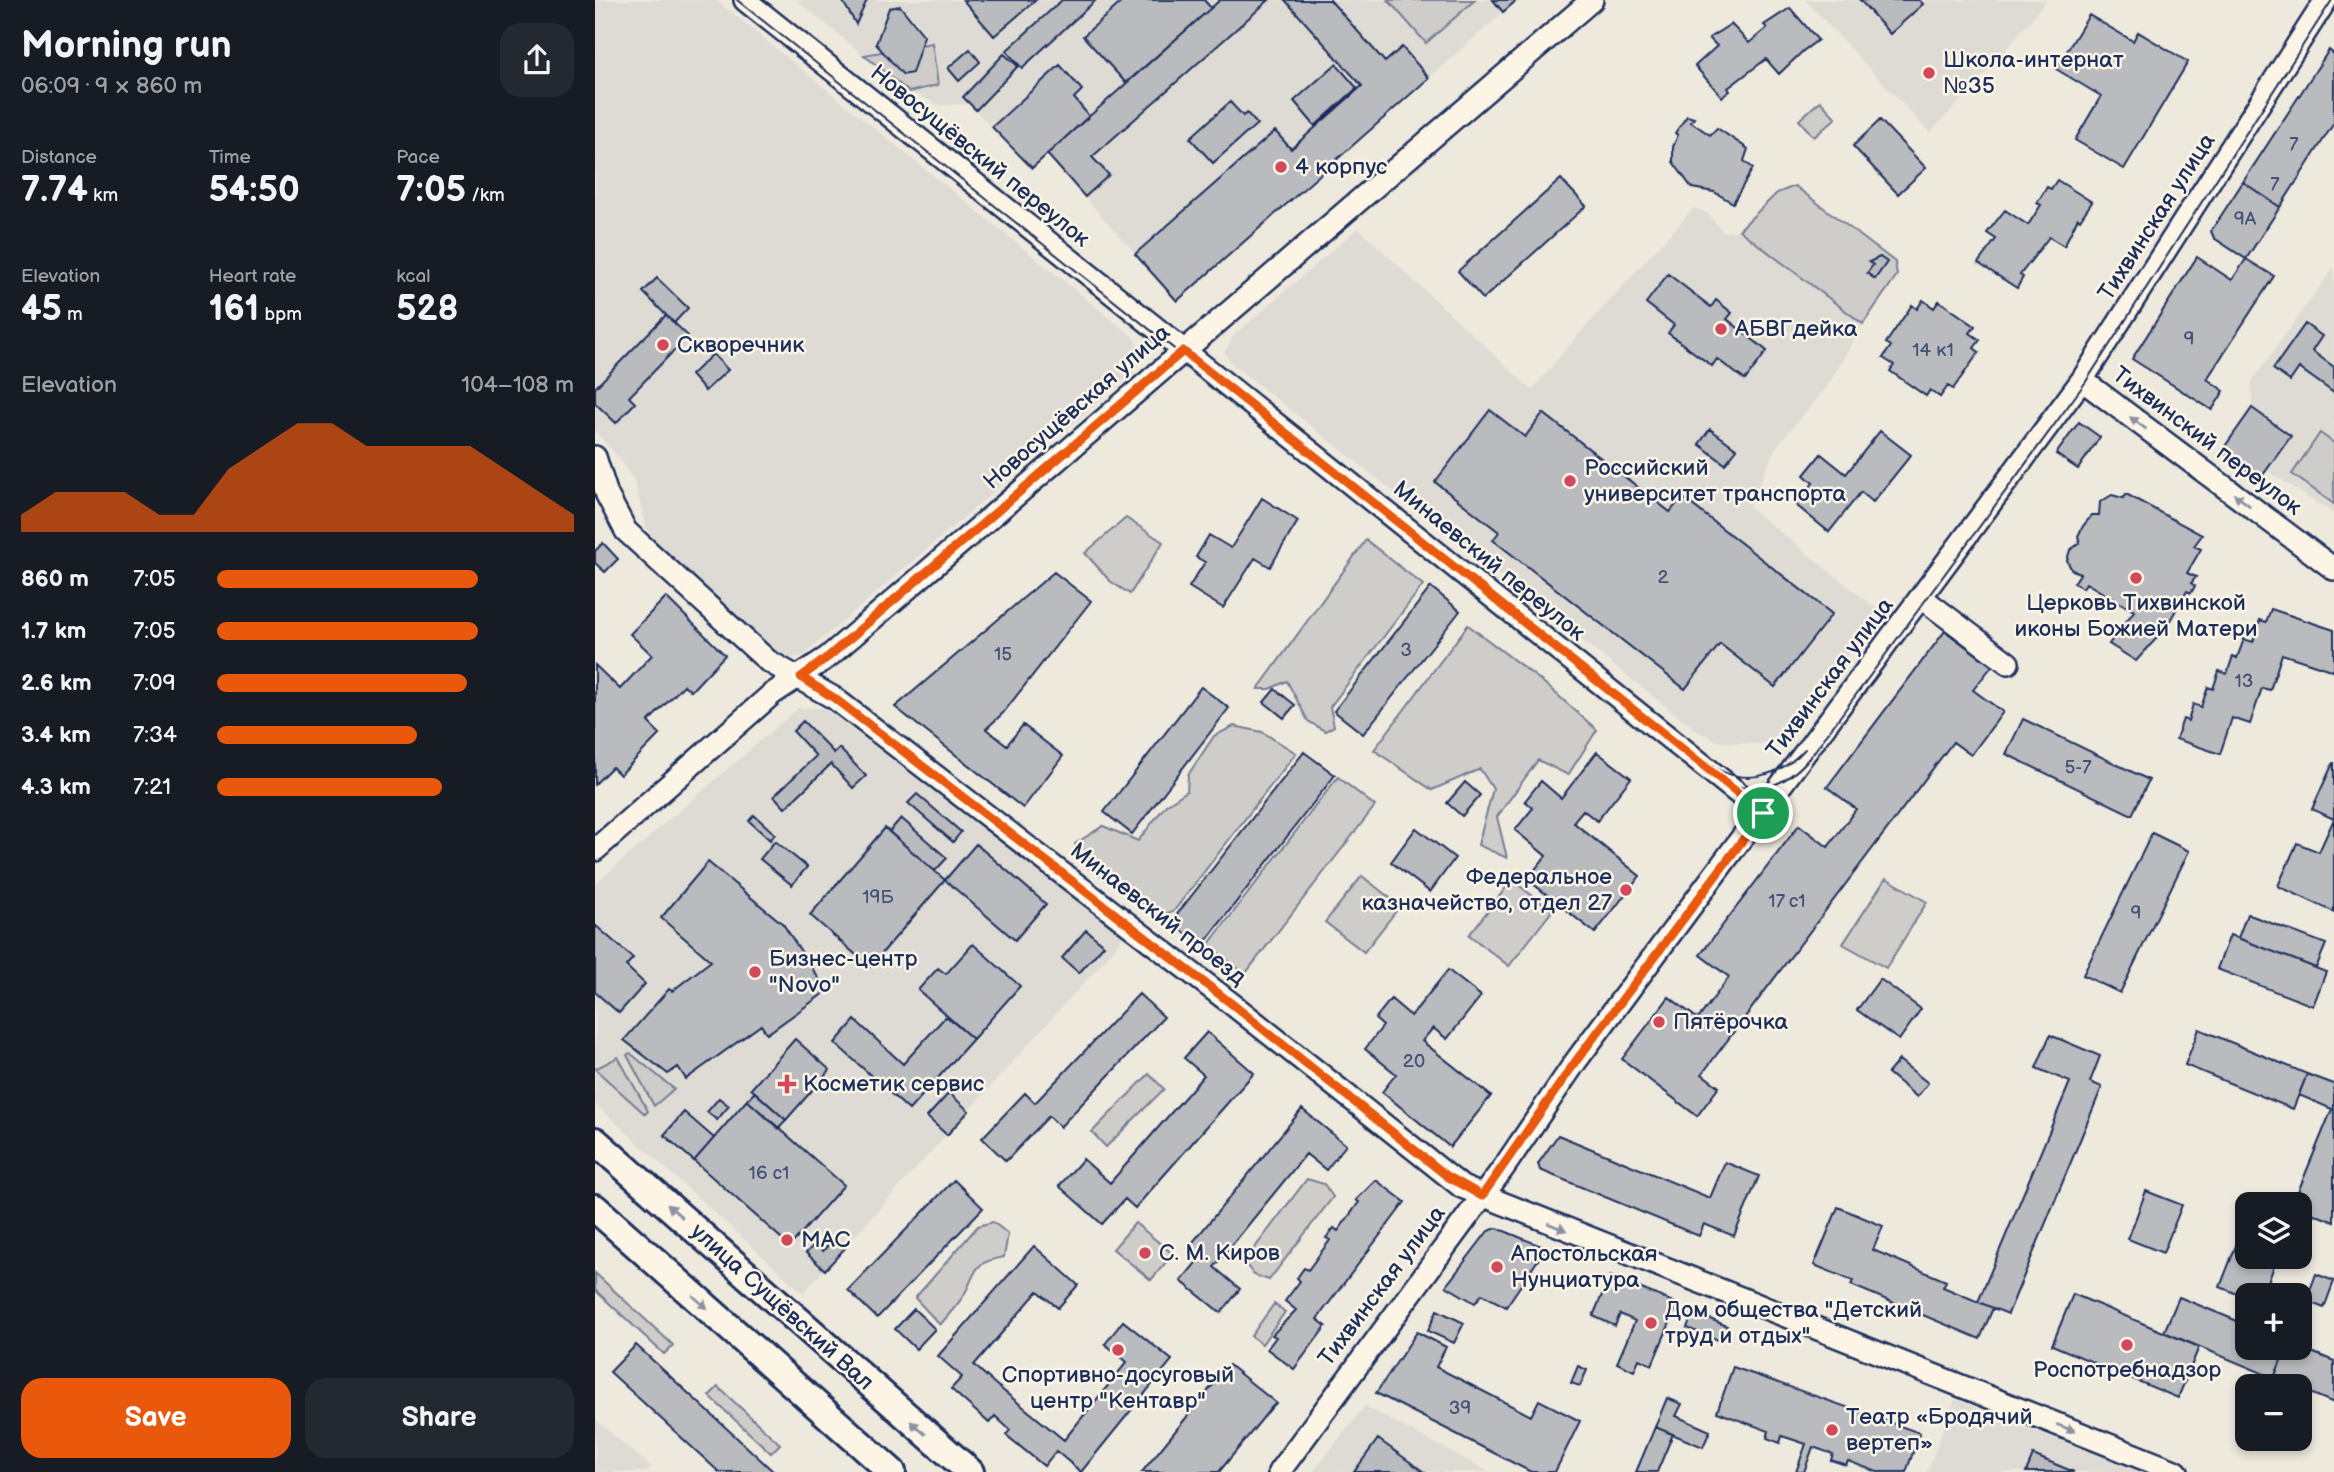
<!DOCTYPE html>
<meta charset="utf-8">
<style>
:root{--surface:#171b24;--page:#242831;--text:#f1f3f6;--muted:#9ea1a6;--accent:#ea580c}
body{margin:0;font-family:"Balsamiq Sans",sans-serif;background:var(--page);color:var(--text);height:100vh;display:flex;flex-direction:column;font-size:26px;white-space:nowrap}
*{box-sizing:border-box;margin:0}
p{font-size:23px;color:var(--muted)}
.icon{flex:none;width:38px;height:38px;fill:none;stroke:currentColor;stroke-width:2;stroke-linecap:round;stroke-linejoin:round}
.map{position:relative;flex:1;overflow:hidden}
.side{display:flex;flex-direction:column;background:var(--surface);width:595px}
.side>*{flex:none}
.buttons{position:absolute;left:1640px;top:1192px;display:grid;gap:14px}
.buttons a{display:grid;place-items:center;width:77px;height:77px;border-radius:14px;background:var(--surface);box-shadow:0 4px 10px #0003;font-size:35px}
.pin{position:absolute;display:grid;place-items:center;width:60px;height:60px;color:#fff;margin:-30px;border:4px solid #fff;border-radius:50%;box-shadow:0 2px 7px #0007}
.round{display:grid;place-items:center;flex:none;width:74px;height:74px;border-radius:21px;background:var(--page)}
.headline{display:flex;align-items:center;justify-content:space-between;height:119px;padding:0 21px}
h1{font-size:38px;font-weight:700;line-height:52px}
.stats{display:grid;grid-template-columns:repeat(3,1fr);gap:10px;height:119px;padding:7px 21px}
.stats div{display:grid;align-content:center}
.stats b{font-size:35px;font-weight:700}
.stats small{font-size:19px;font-weight:400}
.stats p{font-size:19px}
.chart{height:196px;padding:14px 21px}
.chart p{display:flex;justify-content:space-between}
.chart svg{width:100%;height:126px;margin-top:7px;fill:var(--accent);opacity:.7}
.action{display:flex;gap:14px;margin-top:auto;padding:14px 21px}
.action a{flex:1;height:80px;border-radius:21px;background:var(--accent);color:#fff;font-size:28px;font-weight:700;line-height:80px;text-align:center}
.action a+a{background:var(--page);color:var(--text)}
ul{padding:0 21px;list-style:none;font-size:23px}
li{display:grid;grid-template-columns:112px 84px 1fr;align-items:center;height:52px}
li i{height:18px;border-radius:9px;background:var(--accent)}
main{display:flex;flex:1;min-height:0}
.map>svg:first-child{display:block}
.built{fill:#dedbd4}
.green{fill:#cfcdca;stroke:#757e94;stroke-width:2}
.building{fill:#babbbe;stroke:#1b2f5e;stroke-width:2}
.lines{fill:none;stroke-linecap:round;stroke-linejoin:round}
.minor-casing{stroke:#1b2f5e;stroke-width:26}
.major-casing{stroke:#1b2f5e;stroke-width:32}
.minor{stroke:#fcf5e5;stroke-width:21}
.major{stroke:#fcf5e5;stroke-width:26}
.tram{stroke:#1b2f5e;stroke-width:2}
.oneway{fill:#8c92a2}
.route-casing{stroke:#fff;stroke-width:14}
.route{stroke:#ea580c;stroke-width:9}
.poi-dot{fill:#d1495b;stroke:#fcf5e5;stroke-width:2.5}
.labels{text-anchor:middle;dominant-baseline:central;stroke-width:5;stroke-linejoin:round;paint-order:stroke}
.number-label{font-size:19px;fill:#435276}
.poi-label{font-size:23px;fill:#1b2f5e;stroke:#fcf5e5;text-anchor:start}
.street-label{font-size:23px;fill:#1b2f5e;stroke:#fcf5e5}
</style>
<main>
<section class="side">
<div class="headline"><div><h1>Morning run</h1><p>06:09 · 9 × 860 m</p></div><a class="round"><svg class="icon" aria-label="share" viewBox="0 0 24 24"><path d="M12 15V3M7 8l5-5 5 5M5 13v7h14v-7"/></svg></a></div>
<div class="stats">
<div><p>Distance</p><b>7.74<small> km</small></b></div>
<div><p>Time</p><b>54:50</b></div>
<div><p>Pace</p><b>7:05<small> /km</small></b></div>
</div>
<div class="stats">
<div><p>Elevation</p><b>45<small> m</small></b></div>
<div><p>Heart rate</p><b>161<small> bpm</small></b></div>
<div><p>kcal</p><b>528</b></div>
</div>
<div class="chart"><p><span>Elevation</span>104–108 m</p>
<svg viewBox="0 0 160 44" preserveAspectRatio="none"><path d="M0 44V38L10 30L20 30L30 30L40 38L50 38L60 22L70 14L80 6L90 6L100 14L110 14L120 14L130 14L140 22L150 30L160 38V44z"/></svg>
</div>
<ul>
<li><b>860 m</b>7:05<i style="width:73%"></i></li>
<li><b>1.7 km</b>7:05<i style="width:73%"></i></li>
<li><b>2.6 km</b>7:09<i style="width:70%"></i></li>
<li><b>3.4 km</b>7:34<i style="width:56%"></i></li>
<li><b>4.3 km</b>7:21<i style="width:63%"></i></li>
</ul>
<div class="action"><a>Save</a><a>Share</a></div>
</section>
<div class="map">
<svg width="1739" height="1472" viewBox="0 0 1739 1472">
<rect width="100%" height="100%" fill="#eee9dd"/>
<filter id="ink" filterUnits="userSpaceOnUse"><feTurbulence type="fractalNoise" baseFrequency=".0143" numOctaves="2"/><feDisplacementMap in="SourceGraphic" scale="14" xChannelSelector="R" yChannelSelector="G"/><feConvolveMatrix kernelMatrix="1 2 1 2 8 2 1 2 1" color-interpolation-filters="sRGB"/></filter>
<g filter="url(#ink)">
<!-- built -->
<path class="built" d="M0,0H121L537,336L548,354L538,372L206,657L193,658L185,654L59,540L51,528L40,483L27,462L0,431Z
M201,0H922L582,301L452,154L437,168L374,104L345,105L314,92Z
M1210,0H1452L1401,62L1335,133Z
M1099,208L1112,213L1128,232L1144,230L1268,324L1232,387L1181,447L1154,507L1284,611L1205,721L1182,739L1163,744L1124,742L1102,731L636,363L630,352L638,336L763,228L937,390L983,335Z
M1739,267V514L1671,470L1695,436L1657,408V381Z
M203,708H229L528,936L517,952L208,1293L0,1104V884Z
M1360,1399L1432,1428L1554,1472H1332Z
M770,1406L894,1472H718Z
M0,1419L56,1467L51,1472H0Z"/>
<!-- green -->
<path class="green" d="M793,0H880L831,43Z
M337,43L343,85L314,92L269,55Z
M1225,101L1241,118L1219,137L1204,120Z
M1200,186L1300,262L1302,275L1268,324L1144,230L1182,193Z
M1725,433L1739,443V504L1697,474Z
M531,518L568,542L535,594L515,581L490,553Z
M771,540L828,585L735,707L739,726L730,731L713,721L692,681L675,689H663Z
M873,625L949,683L1002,730L973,775L943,760L902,817L912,858L883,845L898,789L885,769L837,790L779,750Z
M639,726L667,732L701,753L578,912L565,914L486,863L480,844L508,826L543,841L571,805L592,791L593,775L619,736Z
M743,777L780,806L650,974L613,945Z
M767,876L805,906L769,952L730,922Z
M1291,878L1332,902L1291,968L1248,944Z
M917,880L957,911L914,966L874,935Z
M35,1053L79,1089L59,1106L32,1055Z
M23,1057L53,1111L50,1114L0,1069Z
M554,1074L569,1089L511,1147L497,1132Z
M712,1179L729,1184L738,1197L674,1280L659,1275L649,1262Z
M398,1222L413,1234L409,1257C378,1263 383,1268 370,1293C364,1304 353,1315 345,1325L320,1298L383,1226Z
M540,1223L578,1254L556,1280L518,1249Z
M0,1273L78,1345L69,1354L0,1290Z
M679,1304L690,1312L667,1344L656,1336Z
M123,1387L185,1444L176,1453L114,1396Z"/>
<!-- building -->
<path class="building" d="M247,0H272L261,24Z
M368,0H441L399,36Z
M467,0H501L427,68L411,51Z
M529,0H609L616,8L531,83L488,36Z
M625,0H674L497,157L514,175L490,197L452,154Z
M690,0H735L790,62L807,47L834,78L582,301L540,254L680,131L696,149L767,86Z
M898,0H922L908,12Z
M1265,0H1324L1328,4L1295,34Z
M305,6L329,36L317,73L308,75L281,44L294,8Z
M1195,8L1223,40L1208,51L1184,74L1171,59L1133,88L1135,91L1127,97L1100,66L1122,46L1114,38L1136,24L1154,43L1172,28L1169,25Z
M1494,15L1538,41L1543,32L1593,62L1529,169L1480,140L1506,96L1461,69Z
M375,49L385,62L364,81L353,68Z
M1734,50L1739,54V123L1685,207L1648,182Z
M409,54L423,66L381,110L368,97Z
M741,64L762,88L720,126L699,101Z
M465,65L487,90L479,98L494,116L437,168L397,127Z
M635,102L648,116L652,113L662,124L618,163L595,138Z
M1092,116L1099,118L1096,122L1115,135L1122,128L1153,149L1149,161L1158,168L1138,203L1119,192L1097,188L1078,162V147L1083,135L1080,133Z
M1285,120L1331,168L1303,194L1258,146Z
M966,179L991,206L888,299L863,271Z
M1462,180L1497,202L1485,220L1483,218L1469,246L1454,237L1425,275L1428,277L1422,288L1383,263L1401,239L1392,233L1410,210L1433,225L1446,205L1442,203L1452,187L1456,189Z
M1648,182L1685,207L1651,259L1619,238L1616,231Z
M1285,257L1292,262L1280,279L1272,273L1278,265L1274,262Z
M1602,257L1637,280L1651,259L1679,276L1612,379L1629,391L1617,410L1537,359Z
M1073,274L1116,307L1121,300L1137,313L1132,319L1172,351L1150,380L1122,359L1117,366L1073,333L1079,325L1051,303Z
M62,278L93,308L79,323L48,292Z
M1328,300L1339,308L1344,301L1380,326L1375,333L1385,340L1379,348L1384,352L1358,389L1353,386L1345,397L1335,390L1331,396L1295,371L1299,365L1288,358L1296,346L1291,343L1317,305L1322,309Z
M71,315L93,336L34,397L40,403L21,423L0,403V388Z
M1710,324L1727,336L1717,351L1739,367V393L1704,368L1695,381L1678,369Z
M118,354L133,370L110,391L96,375Z
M1657,408L1696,436L1665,479L1626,452Z
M895,410L930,437L948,413L1075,512L1087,497L1237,614L1180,687L1125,644L1090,689L898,540L904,532L840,482Z
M1484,422L1505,437L1483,469L1461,454Z
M1115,429L1142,449L1130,464L1104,444Z
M1285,431L1316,455L1278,502L1266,492L1234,532L1201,505L1218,483L1209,475L1226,454L1251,474Z
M1531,494L1607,535L1599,546L1606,549L1592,573L1601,577L1596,583L1600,586L1596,593L1592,591L1570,629L1541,661L1514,644L1539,611L1491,583L1488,588L1479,583L1485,574L1476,569L1472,560L1475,550L1485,543L1483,536L1488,526L1497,515H1504L1505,502L1517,495L1528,498Z
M667,498L703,521L675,567L660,558L628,608L594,587L610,562L601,557L614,535L636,548Z
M8,543L23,559L10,572L0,563V551Z
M459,572L496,601L408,713L391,729L412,745L428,725L468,756L428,808L300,707Z
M836,587L865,611L768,734L739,711Z
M71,597L130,655L96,691L89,685L53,722L65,734L25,775L17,767L0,784V665L25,689L57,655L35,634Z
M1676,609L1739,630V671L1687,654L1675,690L1667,688L1655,724L1637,718L1625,754L1581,739L1588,719L1593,721L1598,704L1606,707L1613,687L1618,689L1624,671L1632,674L1638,656L1642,658L1649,639L1658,642L1665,620L1671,622Z
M1350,631L1397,666L1378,690L1408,712L1376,755L1358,742L1107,1074L1124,1087L1102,1116L1027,1059L1074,997L1103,1019L1134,977L1105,955L1204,825L1233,847L1261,809L1232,787Z
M606,687L634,708L537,834L509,812Z
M680,689L700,705L689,718L669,702Z
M1428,719L1554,780L1537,815L1411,754Z
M208,721L239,753L244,748L271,776L258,788L236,764L190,808L179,796L221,756L198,731Z
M709,752L740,775L607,946L576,922Z
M1002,752L1036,778L1002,821L988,810L978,822L1045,876L1000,933L932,879L951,856L920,830L938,808L930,801L946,781L966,798Z
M1738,763H1739V912L1683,886L1702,843L1724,852L1739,819L1717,809Z
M870,782L885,795L867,816L852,803Z
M322,794L366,832L358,842L313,803Z
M159,815L180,834L175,840L154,821Z
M306,818L352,858L340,871L294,832Z
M290,828L350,880L275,967L215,915Z
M821,828L860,858L835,892L796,862Z
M1557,833L1594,851L1525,993L1488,975Z
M180,841L212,867L197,885L165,859Z
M381,844L451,904L420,940L350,880Z
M113,862L188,924L232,991L172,1034L166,1025L91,1079L83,1067L73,1074L29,1040L74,989L77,991L116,961L66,918Z
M1652,914L1731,944L1721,968L1643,938Z
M0,925L38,958L31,966L50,984L24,1013L0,992Z
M491,930L509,945L484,973L467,958Z
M1635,935L1731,972L1718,1006L1622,969Z
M378,944L425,986L378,1039L323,990L343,968L351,974Z
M853,970L886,996L852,1039L838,1028L827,1041L896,1096L855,1147L787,1092L801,1074L770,1049L788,1026L780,1019L796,999L816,1016Z
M1285,979L1326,1009L1304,1040L1262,1010Z
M544,994L569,1017L465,1127L454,1116L411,1161L387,1138L430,1093L440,1103Z
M351,1016L378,1039L314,1110L240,1043L260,1020L308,1064Z
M1604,1029L1712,1074L1698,1109L1590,1065Z
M612,1032L659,1073L540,1208L530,1199L507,1224L464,1186L488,1159L515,1183L609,1075L589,1058Z
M1455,1035L1505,1056L1495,1082L1507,1087L1413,1314L1383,1302L1475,1082L1441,1068Z
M200,1039L235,1070L191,1120L156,1089Z
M1304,1060L1333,1083L1322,1097L1293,1073Z
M1712,1074L1739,1084V1222L1704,1208V1204H1698L1737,1109L1704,1095Z
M160,1092L191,1120L183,1128L152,1100Z
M354,1093L374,1111L352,1135L332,1117Z
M124,1098L134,1106L122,1120L112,1112Z
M152,1100L249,1185L195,1246L99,1161Z
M707,1109L751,1145L731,1170L711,1154L619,1267L645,1289L626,1313L586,1281L605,1258L593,1248Z
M89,1112L119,1138L99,1161L69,1135Z
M963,1135L1115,1198L1130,1162L1164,1176L1139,1236L1109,1224L1104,1236L945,1170L943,1164Z
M359,1180L388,1208L282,1318L253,1290Z
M781,1180L810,1202L722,1319L731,1326L699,1369L672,1349L681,1337L677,1335L701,1310L690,1301L705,1281L702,1278L709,1268L713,1270L735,1240L731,1238L739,1228L743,1231L764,1202L761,1200Z
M1551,1191L1587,1205L1568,1253L1533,1239Z
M1243,1207L1288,1226L1278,1250L1351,1281L1348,1287L1398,1308L1385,1339L1256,1285L1258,1281L1219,1265Z
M1652,1217V1256H1683L1668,1295H1652V1298L1625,1287Z
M902,1228L951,1248L911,1307L887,1294L880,1303L851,1286L893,1231Z
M239,1238L250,1248L230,1270L211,1253L220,1244L228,1251Z
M439,1246L483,1285L463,1308L443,1291L379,1365L400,1384L469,1440L532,1362L510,1344L528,1321L577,1360L486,1472L461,1451L449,1466L411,1435L415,1430L400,1416L394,1423L356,1389L367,1377L343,1356Z
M1721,1274L1739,1281L1729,1308L1711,1301Z
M1015,1276L1083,1304L1057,1365L1044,1359L1039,1371L1022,1363L1040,1321L1025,1314L1020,1326L998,1316Z
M1478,1294L1604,1347L1583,1398L1457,1345Z
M1584,1297L1652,1325V1348H1691L1679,1378L1569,1332Z
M319,1309L340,1329L321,1349L300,1329Z
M842,1310L869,1323L859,1343L833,1331Z
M1098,1312L1132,1326L1126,1341L1092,1328Z
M822,1332L851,1347L841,1367L936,1416L944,1400L985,1421L960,1472H936L781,1393Z
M41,1345L179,1472H124L75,1427L15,1372Z
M1704,1347L1739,1361V1403L1679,1378L1691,1348Z
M634,1365L681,1403L676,1408L624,1472H547Z
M983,1366L992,1370L985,1386L976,1383Z
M1138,1367L1325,1433L1311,1472H1282L1253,1461L1251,1465L1236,1460L1238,1454L1218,1447L1209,1472H1201L1211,1444L1187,1436L1185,1443L1172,1438L1174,1431L1122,1412Z
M1072,1398L1087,1404L1081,1416L1115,1431L1108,1447L1060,1427Z
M1060,1427L1078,1434L1062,1472H1041Z
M783,1439L829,1472H759Z
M1438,1455L1479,1472H1431Z"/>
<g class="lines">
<defs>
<path id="minor" d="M150,0L1168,813
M1487,380L1739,569
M0,457L12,495L31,531L173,661L239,698L637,1004L867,1187L1582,1472
M1327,598L1413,663
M0,850L177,694L233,657L997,0
M684,1472L909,1167L981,1061L1487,380L1731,0"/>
<path id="major" d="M0,1141L375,1472
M0,1208L297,1472"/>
</defs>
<!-- minor casing -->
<use href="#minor" class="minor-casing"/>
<!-- major casing -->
<use href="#major" class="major-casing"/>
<!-- minor -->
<use href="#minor" class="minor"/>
<!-- major -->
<use href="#major" class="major"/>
<!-- tram -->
<path class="tram" d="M142,0L1118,779C1159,796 1187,791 1216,756L1490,383L1737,0
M1111,762C1144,787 1183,779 1210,749"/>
</g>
<!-- one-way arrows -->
<defs><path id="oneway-solid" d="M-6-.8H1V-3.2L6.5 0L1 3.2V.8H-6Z" transform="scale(1.75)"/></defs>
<g class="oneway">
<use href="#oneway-solid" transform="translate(1543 423) rotate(-143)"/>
<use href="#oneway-solid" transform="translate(1647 500) rotate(-143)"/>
<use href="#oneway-solid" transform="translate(80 1211) rotate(-138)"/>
<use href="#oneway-solid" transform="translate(962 1227) rotate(22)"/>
<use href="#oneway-solid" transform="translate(105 1302) rotate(42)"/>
<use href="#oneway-solid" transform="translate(323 1428) rotate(-139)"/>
<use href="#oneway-solid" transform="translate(1471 1428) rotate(21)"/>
</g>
</g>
<g class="lines" filter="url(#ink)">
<defs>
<path id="route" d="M588,351L1168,813L981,1061L887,1196L852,1176L637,1004L239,698L206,677L233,657Z"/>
</defs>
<!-- route casing -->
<use href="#route" class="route-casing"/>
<!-- route -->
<use href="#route" class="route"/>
</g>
<!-- markers -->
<g class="poi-dot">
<circle cx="1334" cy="73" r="7"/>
<circle cx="686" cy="167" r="7"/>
<circle cx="1126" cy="329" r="7"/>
<circle cx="68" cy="345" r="7"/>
<circle cx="975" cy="481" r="7"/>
<circle cx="1541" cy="578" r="7"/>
<circle cx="1031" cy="890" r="7"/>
<circle cx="160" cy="972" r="7"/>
<circle cx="1064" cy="1022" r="7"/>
<path d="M188.5 1073.5h7v7h7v7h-7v7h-7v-7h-7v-7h7z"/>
<circle cx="192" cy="1240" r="7"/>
<circle cx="550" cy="1253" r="7"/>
<circle cx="902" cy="1267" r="7"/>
<circle cx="1056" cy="1323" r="7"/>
<circle cx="1532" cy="1345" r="7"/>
<circle cx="523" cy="1350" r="7"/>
<circle cx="1237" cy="1430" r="7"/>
</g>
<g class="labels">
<!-- number labels -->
<g class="number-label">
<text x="1699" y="144">7</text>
<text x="1680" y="184">7</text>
<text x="1650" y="219">9А</text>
<text x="1594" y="339">9</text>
<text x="1338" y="350">14 к1</text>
<text x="1068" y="577">2</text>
<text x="811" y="650">3</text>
<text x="408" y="654">15</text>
<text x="1649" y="681">13</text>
<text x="1483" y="767">5-7</text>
<text x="283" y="897">19Б</text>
<text x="1192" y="901">17 с1</text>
<text x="1541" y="913">9</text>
<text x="819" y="1061">20</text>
<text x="174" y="1173">16 с1</text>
<text x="865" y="1408">39</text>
</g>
<!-- poi labels -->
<g class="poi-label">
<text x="1348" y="60">Школа-интернат<tspan x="1348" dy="26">№35</tspan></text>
<text x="700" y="167">4 корпус</text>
<text x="1140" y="329">АБВГдейка</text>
<text x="82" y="345">Скворечник</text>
<text x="989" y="468">Российский<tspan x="989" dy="26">университет транспорта</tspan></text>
<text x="1541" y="603" text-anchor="middle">Церковь Тихвинской<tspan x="1541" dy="26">иконы Божией Матери</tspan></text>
<text x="1017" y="877" text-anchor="end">Федеральное<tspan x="1017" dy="26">казначейство, отдел 27</tspan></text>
<text x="174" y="959">Бизнес-центр<tspan x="174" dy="26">"Novo"</tspan></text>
<text x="1078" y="1022">Пятёрочка</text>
<text x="208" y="1084">Косметик сервис</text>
<text x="206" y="1240">MAC</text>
<text x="564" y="1253">С. М. Киров</text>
<text x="916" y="1254">Апостольская<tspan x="916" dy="26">Нунциатура</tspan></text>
<text x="1070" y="1310">Дом общества "Детский<tspan x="1070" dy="26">труд и отдых"</tspan></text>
<text x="1532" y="1370" text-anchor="middle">Роспотребнадзор</text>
<text x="523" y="1375" text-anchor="middle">Спортивно-досуговый<tspan x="523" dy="26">центр "Кентавр"</tspan></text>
<text x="1251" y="1417">Театр «Бродячий<tspan x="1251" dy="26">вертеп»</tspan></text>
</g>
<!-- street labels -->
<g class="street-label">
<text transform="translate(385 156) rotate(39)">Новосущёвский переулок</text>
<text transform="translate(1562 217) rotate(-57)">Тихвинская улица</text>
<text transform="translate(482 407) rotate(-41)">Новосущёвская улица</text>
<text transform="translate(1612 441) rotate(37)">Тихвинский переулок</text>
<text transform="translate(894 561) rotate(39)">Минаевский переулок</text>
<text transform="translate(1235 678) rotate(-53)">Тихвинская улица</text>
<text transform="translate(563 914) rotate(38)">Минаевский проезд</text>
<text transform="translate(787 1286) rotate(-53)">Тихвинская улица</text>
<text transform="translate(187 1307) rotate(42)">улица Сущёвский Вал</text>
</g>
</g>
</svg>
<div class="buttons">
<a><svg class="icon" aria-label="layers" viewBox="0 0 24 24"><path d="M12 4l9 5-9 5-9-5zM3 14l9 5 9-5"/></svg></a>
<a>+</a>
<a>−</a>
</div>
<div class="pin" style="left:1168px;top:813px;background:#1e9e55"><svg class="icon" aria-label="arrive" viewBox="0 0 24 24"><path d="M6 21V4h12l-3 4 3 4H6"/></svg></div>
</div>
</main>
